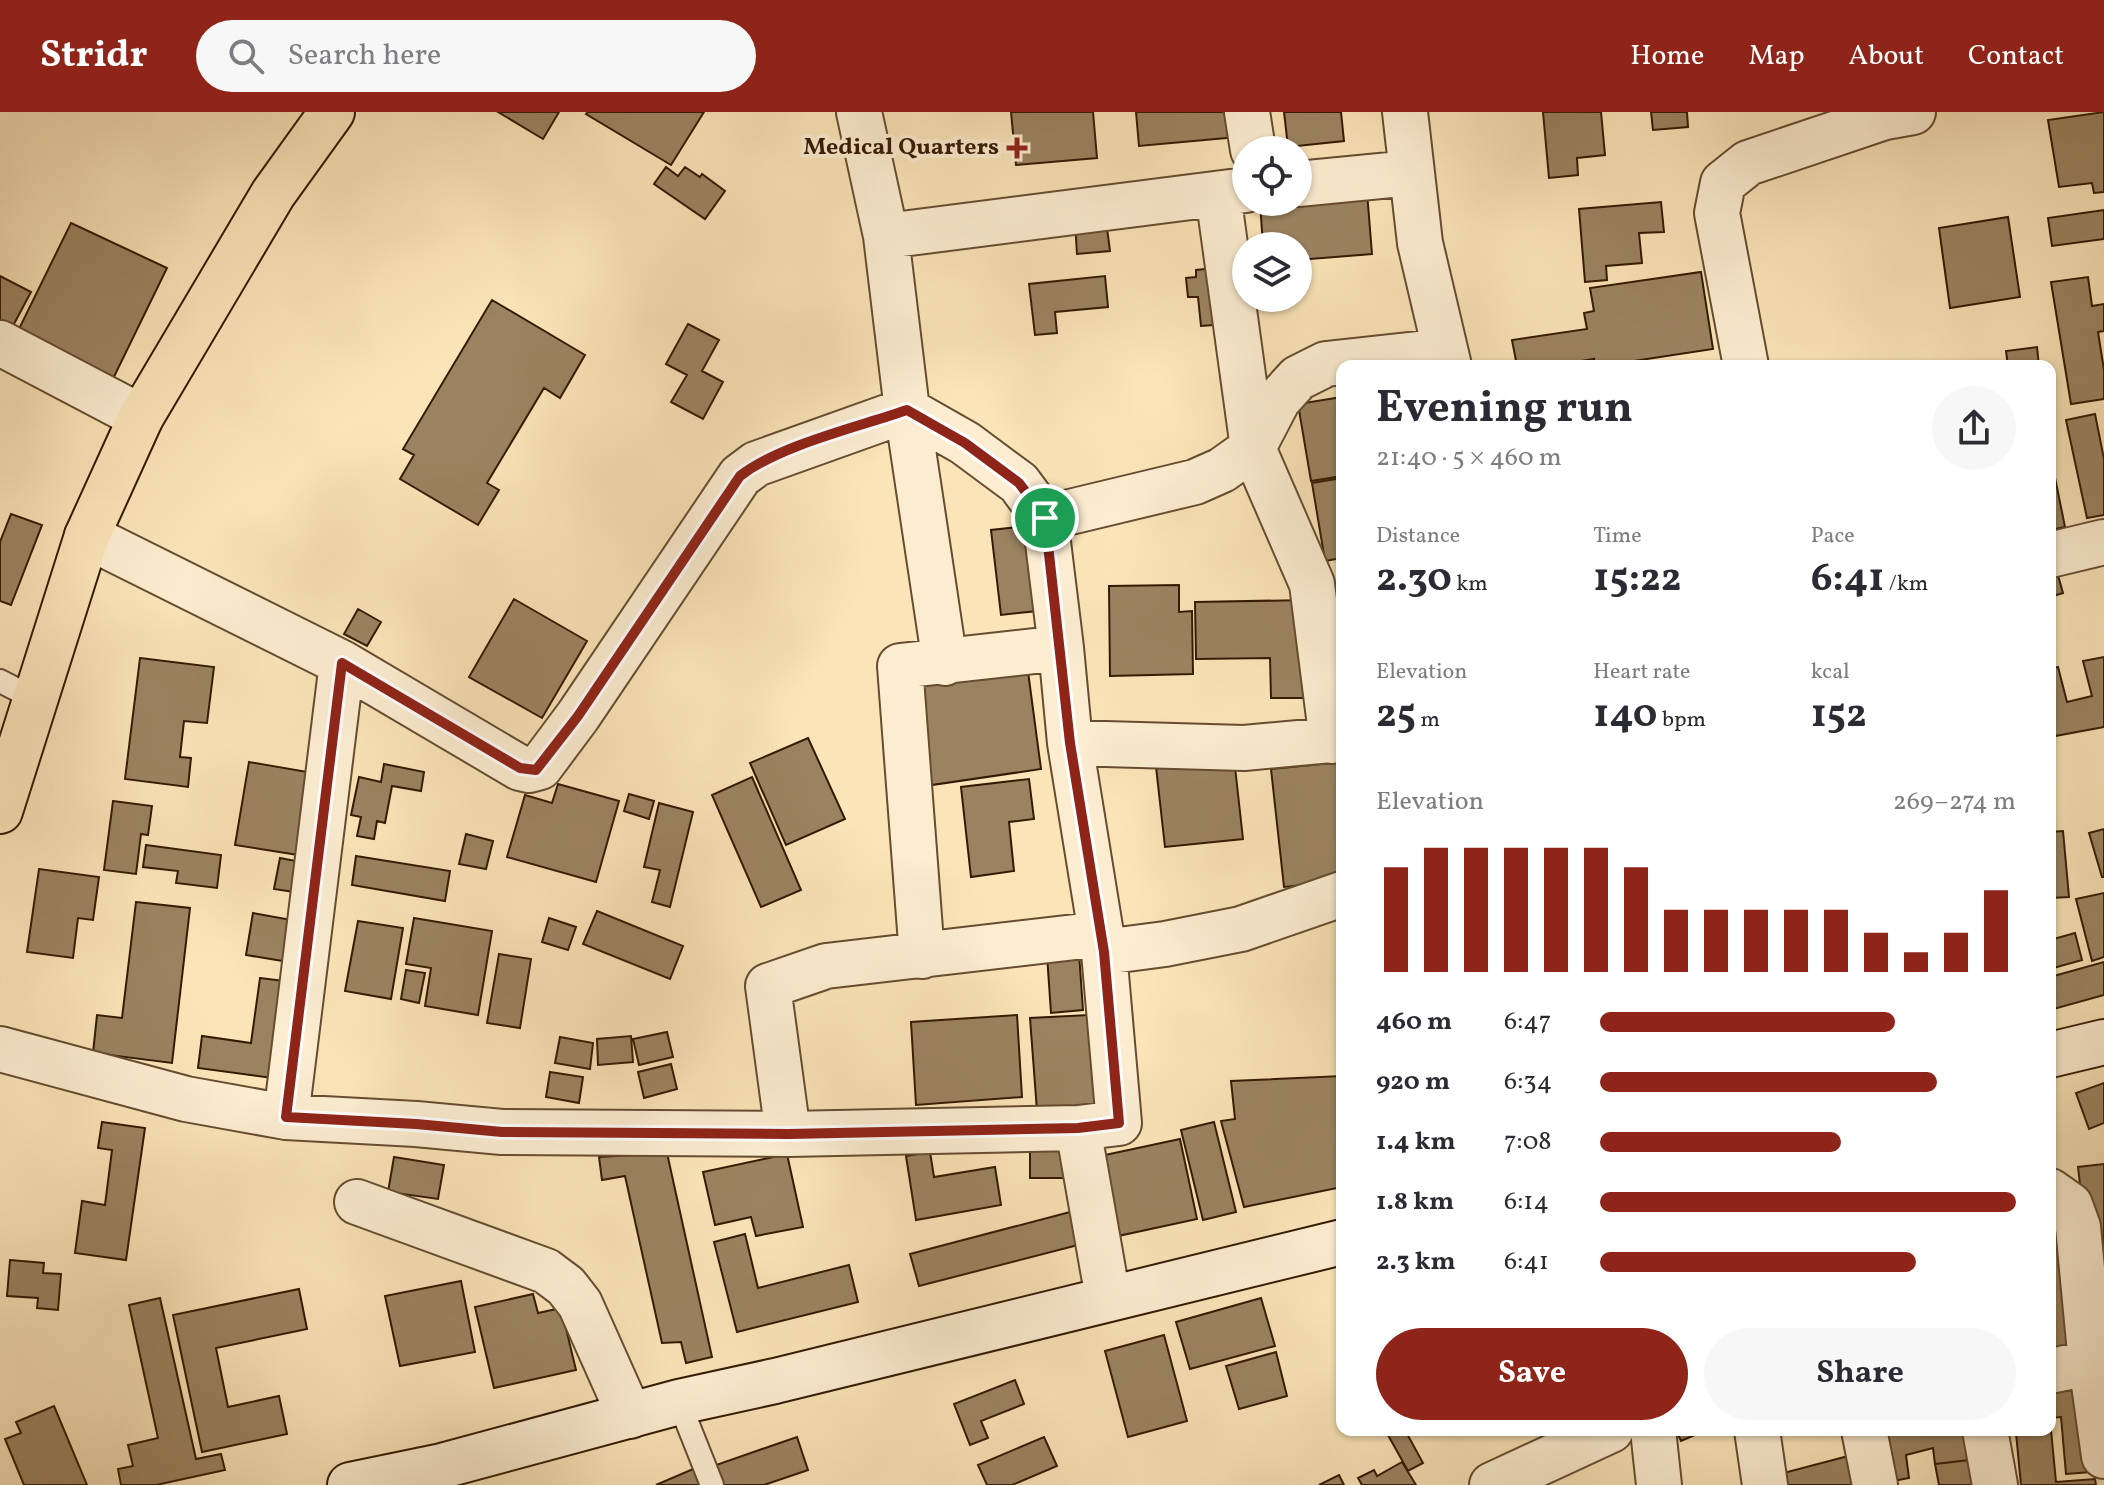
<!DOCTYPE html>
<meta charset="utf-8">
<style>
:root{--surface:#fff;--page:#f7f7f7;--text:#2b2b33;--muted:#7c7c81;--accent:#8f2418}
body{margin:0;font-family:Vollkorn,serif;background:var(--page);color:var(--text);height:100vh;display:flex;flex-direction:column;font-size:30px;white-space:nowrap}
*{box-sizing:border-box;margin:0}
p{font-size:26px;color:var(--muted)}
.icon{flex:none;width:44px;height:44px;fill:none;stroke:currentColor;stroke-width:2;stroke-linecap:round;stroke-linejoin:round}
.map{position:relative;flex:1;overflow:hidden}
.side{position:absolute;left:1336px;top:248px;width:720px;height:1076px;display:flex;flex-direction:column;background:var(--surface);border-radius:16px;box-shadow:0 2px 6px #0004}
.side>*{flex:none}
.controls{position:absolute;left:1232px;top:24px;display:grid;gap:16px}
.controls a{display:grid;place-items:center;width:80px;height:80px;border-radius:50%;background:var(--surface);box-shadow:0 2px 6px #0004;font-size:40px}
.pin{position:absolute;display:grid;place-items:center;width:68px;height:68px;color:#fff;margin:-34px;border:4px solid #fff;border-radius:50%;box-shadow:0 2px 8px #0007}
.round{display:grid;place-items:center;flex:none;width:84px;height:84px;border-radius:42px;background:var(--page)}
.headline{display:flex;align-items:center;justify-content:space-between;height:136px;padding:0 40px}
h1{font-size:44px;font-weight:700;line-height:60px}
.figures{display:grid;grid-template-columns:repeat(3,1fr);gap:12px;height:136px;padding:8px 40px}
.figures div{display:grid;align-content:center}
.figures b{font-size:40px;font-weight:700}
.figures small{font-size:22px;font-weight:400}
.figures p{font-size:22px}
.chart{height:224px;padding:16px 40px}
.chart p{display:flex;justify-content:space-between}
.chart svg{width:100%;height:144px;margin-top:8px;stroke:var(--accent);stroke-width:6}
.primary-button{display:flex;gap:16px;margin-top:auto;padding:16px 40px}
.primary-button a{flex:1;height:92px;border-radius:48px;background:var(--accent);color:#fff;font-size:32px;font-weight:700;line-height:92px;text-align:center}
.primary-button a+a{background:var(--page);color:var(--text)}
ul{padding:0 40px;list-style:none;font-size:26px}
li{display:grid;grid-template-columns:128px 96px 1fr;align-items:center;height:60px}
li i{height:20px;border-radius:10px;background:var(--accent)}
header{display:flex;align-items:center;gap:48px;box-sizing:border-box;height:112px;padding:0 40px;background:var(--accent);color:#fff}
header strong{font-size:38px}
nav{display:flex;gap:44px;margin-inline-start:auto;font-size:28px}
.search{width:560px;height:72px;background:var(--page);display:flex;align-items:center;gap:20px;box-sizing:border-box;padding:0 28px;border-radius:44px;color:var(--muted);font-size:30px}
.map>svg:first-child{display:block}
.building{fill:#9b8361;stroke:#341a03;stroke-width:2}
.lines{fill:none;stroke-linecap:round;stroke-linejoin:round}
.lane-casing{stroke:#664c30;stroke-width:26}
.street-casing{stroke:#664c30;stroke-width:48}
.secondary-casing{stroke:#341a03;stroke-width:48}
.primary-casing{stroke:#341a03;stroke-width:48}
.lane{stroke:#fcedd1;stroke-width:22}
.street{stroke:#fcedd1;stroke-width:44}
.secondary{stroke:#fcedd1;stroke-width:44}
.primary{stroke:#fae4b8;stroke-width:44}
.route-casing{stroke:#fff;stroke-width:16}
.route{stroke:#8f2418;stroke-width:10}
.poi-dot{fill:#8f2418;stroke:#fcedd1;stroke-width:3}
.labels{text-anchor:middle;dominant-baseline:central;stroke-width:8;stroke-linejoin:round;paint-order:stroke}
.poi-label{font-size:24px;font-weight:bold;fill:#341a03;stroke:#fcedd1;text-anchor:end}
</style>
<header>
<strong>Stridr</strong>
<div class="search"><svg class="icon" aria-label="search" viewBox="0 0 24 24"><circle cx="10" cy="10" r="6"/><path d="M15 15l6 6"/></svg>Search here</div>
<nav><a>Home</a><a>Map</a><a>About</a><a>Contact</a></nav>
</header>
<div class="map">
<svg width="2104" height="1373" viewBox="0 0 2104 1373">
<rect width="100%" height="100%" fill="#fae4b8"/>
<filter id="stains"><feTurbulence type="fractalNoise" baseFrequency=".0025" numOctaves="4"/><feColorMatrix values="0 0 0 0 .2 0 0 0 0 .09 0 0 0 0 .02 0 0 0 .5 -.17"/></filter>
<radialGradient id="worn" r=".72"><stop offset=".6" stop-color="#630" stop-opacity="0"/><stop offset="1" stop-color="#630" stop-opacity=".3"/></radialGradient>
<!-- building -->
<path class="building" d="M498,0H559L543,27Z
M588,0H704L671,53L586,2Z
M1011,0H1093L1097,46L1016,53Z
M1136,0H1234L1237,25L1139,34Z
M1284,0H1341L1344,29L1288,35Z
M1543,0H1601L1605,43L1577,46L1578,63L1549,66Z
M1651,0H1687L1688,15L1653,18Z
M2104,0V80L2094,81L2092,71L2059,75L2048,8Z
M666,55L678,64L685,55L700,65L702,62L725,79L705,107L654,72Z
M1367,80L1372,142L1298,148V134H1263L1260,90H1298Z
M1661,90L1664,120L1639,121L1642,151L1606,154L1607,168L1585,170L1579,97Z
M2104,98V127L2052,134L2048,106Z
M2008,105L2020,185L1950,196L1939,116Z
M1106,108L1110,139L1077,142L1075,111Z
M71,111L167,156L111,271L15,225Z
M1225,155L1229,212L1201,214L1198,185H1188L1186,166L1196,165V158Z
M1701,160L1713,237L1601,254H1595L1594,247L1551,254H1517L1512,228L1587,217L1584,201L1594,199L1590,176Z
M0,164L31,180L7,225L0,221Z
M1105,164L1108,195L1055,200L1057,221L1035,223L1029,172Z
M2088,165L2092,194L2104,192V219L2098,220L2104,258V287L2071,292L2051,170Z
M492,188L585,243L560,286L544,276L487,371L499,378L478,413L400,367L414,343L403,337Z
M688,212L719,228L702,259L723,270L703,307L671,290L687,263L666,252Z
M2037,235L2039,254H2008L2006,239Z
M1342,285V364L1311,369L1298,292Z
M2095,302L2104,347V403L2087,406L2066,308Z
M2050,341L2065,415L2050,418Z
M1342,366V446L1325,449L1312,371Z
M11,402L42,413L11,493L0,489V430Z
M1027,414L1037,499L1001,503L991,418Z
M2050,449H2054L2063,481L2050,485Z
M1179,473V500L1192,499L1193,562L1110,564L1109,474Z
M514,487L587,529L542,606L469,565Z
M1307,488L1308,586H1271L1270,546L1196,547L1195,490Z
M358,497L381,510L367,534L344,522Z
M2104,545V615L2050,625V557L2058,555L2067,590L2092,584L2083,549Z
M140,546L214,555L207,611L184,609L180,645L191,646L188,675L125,667Z
M1027,552L1041,657L925,674L910,568Z
M808,626L845,707L786,733L750,651Z
M1233,637L1243,727L1165,735L1155,646Z
M249,650L325,663L311,745L235,733Z
M1341,650L1342,769L1284,775L1271,657Z
M384,652L424,660L421,679L392,674L385,711L377,709L374,727L357,724L361,705L351,703L359,665L381,670Z
M752,665L801,778L761,795L712,683Z
M1029,667L1034,707L1009,710L1014,759L971,765L961,675Z
M558,672L619,689L596,770L507,745L525,683L552,691Z
M629,682L654,689L649,707L624,699Z
M113,689L152,694L148,723L141,722L136,762L104,758Z
M659,691L693,700L670,795L652,790L660,758L644,755Z
M2104,717V765H2102L2089,721Z
M2063,719L2069,785L2050,786V720Z
M466,722L493,729L486,757L459,752Z
M146,733L221,743L217,776L176,771L178,759L143,755Z
M356,744L450,759L445,789L352,773Z
M280,746L306,751L301,781L274,777Z
M39,757L99,765L93,808L78,806L73,846L27,840Z
M2104,781V845L2092,849L2076,787Z
M136,790L190,796L172,951L93,941L97,903L122,906Z
M597,799L683,834L670,867L583,832Z
M253,801L308,811L301,852L246,843Z
M414,806L492,819L478,903L425,894L431,856L406,852Z
M549,806L576,815L568,838L542,830Z
M358,809L403,816L391,887L345,879Z
M2075,821L2082,848L2050,857V828Z
M1079,841L1083,898L1051,901L1047,843Z
M499,842L531,847L520,916L487,911Z
M2104,850V883L2050,898V865Z
M406,858L425,861L419,891L401,887Z
M260,866L301,871L287,968L198,956L202,924L251,931Z
M1017,903L1022,985L916,993L911,910Z
M1089,903L1095,994L1037,999L1030,906Z
M667,920L673,945L639,953L633,927Z
M631,924L633,950L598,953L597,927Z
M560,925L593,931L590,957L555,951Z
M671,952L677,977L644,986L638,960Z
M550,960L583,965L579,991L546,985Z
M1342,964V1075L1244,1095L1221,1009L1235,1007L1231,969Z
M2104,971V1011L2089,1017L2076,981Z
M102,1010L145,1016L126,1148L75,1141L82,1089L105,1093L112,1038L98,1036Z
M1214,1010L1236,1100L1203,1108L1181,1018Z
M1180,1027L1197,1107L1109,1126L1091,1046Z
M1030,1034L1075,1035L1074,1066H1030Z
M930,1040L934,1065L995,1055L1001,1093L916,1108L906,1044Z
M667,1041L712,1245L686,1251L681,1230L662,1231L625,1064L602,1068L599,1045Z
M787,1042L803,1115L756,1124L751,1105L715,1113L703,1060Z
M394,1045L444,1053L438,1087L388,1080Z
M2104,1052V1146L2089,1148L2078,1055Z
M1070,1100L1078,1133L919,1174L910,1142Z
M2068,1104L2084,1243L2050,1247V1106Z
M745,1122L758,1176L849,1153L858,1190L737,1220L714,1130Z
M10,1148L44,1151L43,1161L61,1162L58,1198L37,1196L38,1186L7,1184Z
M461,1169L475,1240L400,1254L385,1184Z
M299,1177L307,1217L216,1236L228,1295L279,1284L287,1322L202,1340L173,1203Z
M533,1182L538,1201L561,1196L576,1258L494,1276L475,1195Z
M160,1186L196,1347L221,1342L225,1358L156,1373H121L118,1357L133,1354L128,1333L158,1326L129,1193Z
M1261,1186L1275,1234L1190,1257L1176,1210Z
M1164,1223L1187,1309L1128,1325L1105,1239Z
M1276,1240L1287,1284L1239,1297L1226,1254Z
M1015,1268L1024,1292L981,1309L988,1326L970,1333L954,1292Z
M2083,1271L2091,1360L2066,1362L2061,1305L2050,1306V1274Z
M54,1294L87,1373H24L5,1327L21,1321L16,1310Z
M1396,1318H1405L1423,1351L1408,1359L1388,1323Z
M1676,1318H1701L1702,1320L1681,1329Z
M1879,1318H1972L1978,1347L1935,1352L1933,1336L1906,1343L1909,1366L1888,1370Z
M2051,1318L2056,1370L2095,1367L2096,1373H2021L2016,1321Z
M797,1325L808,1358L764,1373H723L716,1353Z
M1044,1325L1057,1354L1012,1373H987L978,1353Z
M1852,1343L1860,1373H1779L1776,1363Z
M1978,1347L1982,1373H1939L1935,1352Z
M1402,1350L1416,1373H1362L1358,1366L1374,1358L1377,1364Z
M693,1357L700,1373H656Z
M1339,1363L1344,1373H1319Z"/>
<g class="lines">
<defs>
<path id="lane" d="M0,569L37,588
M679,1290L712,1373"/>
<path id="street" d="M859,0L886,124L907,298L945,551
M1247,0L1253,38
M1405,0L1420,131L1449,254
M1298,72L1411,61
M1218,82L1253,336L1312,472L1332,629
M886,124L1246,78
M0,231L141,305
M1746,254L1717,101L1723,71L1748,51L1885,5L1913,0
M1045,406L1195,370L1222,358L1253,336L1278,288L1298,266L1326,252L1445,239
M87,424L342,551L520,656L529,658L540,655L578,604L740,364L756,352L907,298L965,331L1019,371L1045,406L1061,536L1070,631L1104,840L1119,1011L1078,1016L1108,1186
M2050,443L2104,430
M1070,631L1244,636L1342,627
M1104,840L1165,832L1241,817L1342,782
M922,844L900,554L1061,536
M0,937L186,987L286,1005L416,1012L502,1020L788,1022L1078,1016
M286,1005L342,551
M788,1022L768,874L826,854L1101,822
M2050,1079L2070,1093L2078,1115L2091,1251L2104,1344
M357,1090L546,1159L566,1174L580,1192L630,1304
M2050,1259L2104,1248
M1653,1318L1659,1373
M1757,1318L1765,1373
M1864,1318L1875,1373
M1985,1318L1995,1373
M1492,1373L1611,1318"/>
<path id="secondary" d="M2050,943L2104,930
M350,1373L442,1354L679,1290L775,1269L1342,1130"/>
<path id="primary" d="M0,699L87,424L141,305L273,82L332,0"/>
</defs>
<!-- lane casing -->
<use href="#lane" class="lane-casing"/>
<!-- street casing -->
<use href="#street" class="street-casing"/>
<!-- secondary casing -->
<use href="#secondary" class="secondary-casing"/>
<!-- primary casing -->
<use href="#primary" class="primary-casing"/>
<!-- lane -->
<use href="#lane" class="lane"/>
<!-- street -->
<use href="#street" class="street"/>
<!-- secondary -->
<use href="#secondary" class="secondary"/>
<!-- primary -->
<use href="#primary" class="primary"/>
</g>
<g class="lines">
<defs>
<path id="route" d="M907,298L965,331L1019,371L1045,406L1070,631L1104,840L1119,1011L1078,1016L788,1022L502,1020L416,1012L286,1005L342,551L520,656L536,658L578,604L740,364C780,333 858,315 907,298Z"/>
</defs>
<!-- route casing -->
<use href="#route" class="route-casing"/>
<!-- route -->
<use href="#route" class="route"/>
</g>
<!-- markers -->
<path class="poi-dot" d="M1013 24h8v8h8v8h-8v8h-8v-8h-8v-8h8z"/>
<g class="labels">
<!-- poi labels -->
<g class="poi-label">
<text x="999" y="36">Medical Quarters</text>
</g>
</g>
<rect width="100%" height="100%" filter="url(#stains)"/>
<rect width="100%" height="100%" fill="url(#worn)"/>
</svg>
<div class="controls">
<a><svg class="icon" aria-label="locate" viewBox="0 0 24 24"><circle cx="12" cy="12" r="6"/><path d="M12 2v4M12 18v4M2 12h4M18 12h4"/></svg></a>
<a><svg class="icon" aria-label="layers" viewBox="0 0 24 24"><path d="M12 4l9 5-9 5-9-5zM3 14l9 5 9-5"/></svg></a>
</div>
<div class="pin" style="left:1045px;top:406px;background:#1e9e55"><svg class="icon" aria-label="arrive" viewBox="0 0 24 24"><path d="M6 21V4h12l-3 4 3 4H6"/></svg></div>
<section class="side">
<div class="headline"><div><h1>Evening run</h1><p>21:40 · 5 × 460 m</p></div><a class="round"><svg class="icon" aria-label="share" viewBox="0 0 24 24"><path d="M12 15V3M7 8l5-5 5 5M5 13v7h14v-7"/></svg></a></div>
<div class="figures">
<div><p>Distance</p><b>2.30<small> km</small></b></div>
<div><p>Time</p><b>15:22</b></div>
<div><p>Pace</p><b>6:41<small> /km</small></b></div>
</div>
<div class="figures">
<div><p>Elevation</p><b>25<small> m</small></b></div>
<div><p>Heart rate</p><b>140<small> bpm</small></b></div>
<div><p>kcal</p><b>152</b></div>
</div>
<div class="chart"><p><span>Elevation</span>269–274 m</p>
<svg viewBox="0 0 160 44" preserveAspectRatio="none"><path d="M5 44V12M15 44V6M25 44V6M35 44V6M45 44V6M55 44V6M65 44V12M75 44V25M85 44V25M95 44V25M105 44V25M115 44V25M125 44V32M135 44V38M145 44V32M155 44V19"/></svg>
</div>
<ul>
<li><b>460 m</b>6:47<i style="width:71%"></i></li>
<li><b>920 m</b>6:34<i style="width:81%"></i></li>
<li><b>1.4 km</b>7:08<i style="width:58%"></i></li>
<li><b>1.8 km</b>6:14<i style="width:100%"></i></li>
<li><b>2.3 km</b>6:41<i style="width:76%"></i></li>
</ul>
<div class="primary-button"><a>Save</a><a>Share</a></div>
</section>
</div>
